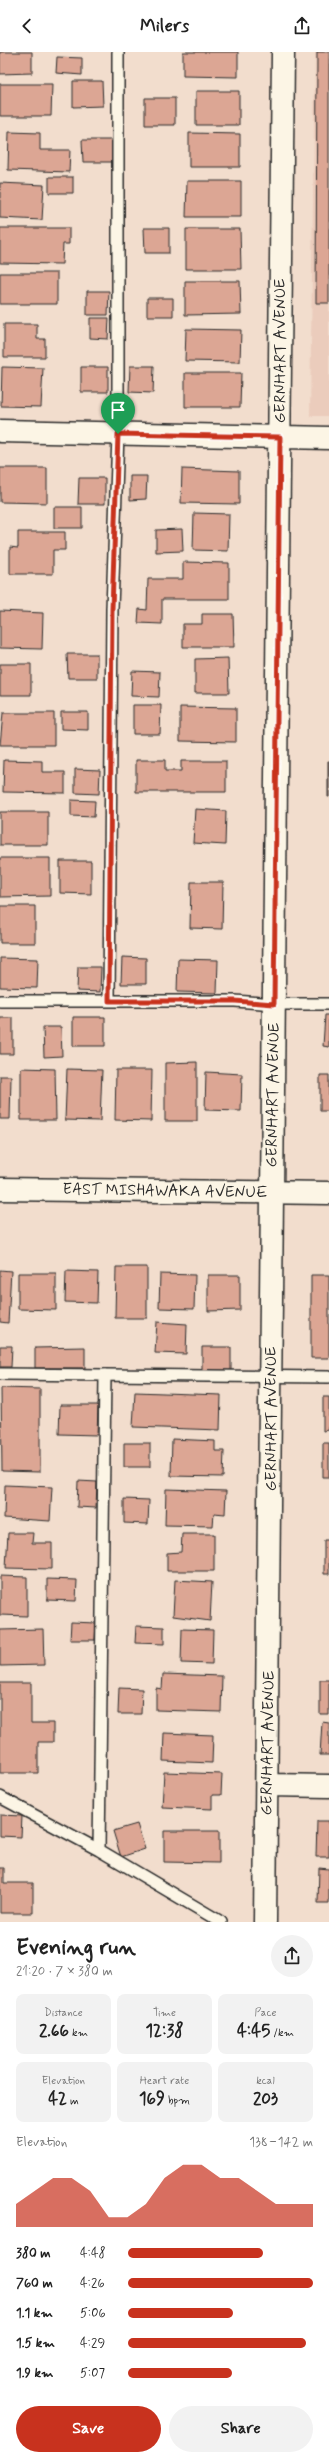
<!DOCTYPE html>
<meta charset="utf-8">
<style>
:root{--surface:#fff;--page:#f2f2f2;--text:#222;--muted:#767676;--accent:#c8321e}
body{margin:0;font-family:Mynerve,sans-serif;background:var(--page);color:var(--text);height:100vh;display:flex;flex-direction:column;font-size:15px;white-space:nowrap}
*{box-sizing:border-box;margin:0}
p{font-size:13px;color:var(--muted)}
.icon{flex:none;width:22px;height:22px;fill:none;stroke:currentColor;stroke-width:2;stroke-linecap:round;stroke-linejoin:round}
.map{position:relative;height:1870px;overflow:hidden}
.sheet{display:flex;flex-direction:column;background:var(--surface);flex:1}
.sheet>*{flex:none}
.pin{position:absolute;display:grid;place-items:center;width:34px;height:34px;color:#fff;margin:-41px -17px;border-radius:50% 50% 50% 0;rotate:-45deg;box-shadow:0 0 4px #0007}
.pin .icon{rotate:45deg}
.round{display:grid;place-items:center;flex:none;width:42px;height:42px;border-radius:21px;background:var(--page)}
.head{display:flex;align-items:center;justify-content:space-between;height:68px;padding:0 16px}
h1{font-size:22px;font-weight:700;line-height:30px}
.metrics{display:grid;grid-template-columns:repeat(3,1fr);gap:6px;height:68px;padding:4px 16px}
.metrics div{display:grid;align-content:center;border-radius:8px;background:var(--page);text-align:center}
.metrics b{font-size:17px;font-weight:700}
.metrics small{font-size:11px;font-weight:400}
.metrics p{font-size:11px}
.chart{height:112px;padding:8px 16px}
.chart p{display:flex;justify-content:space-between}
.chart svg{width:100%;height:72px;margin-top:4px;fill:var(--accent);opacity:.7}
.button{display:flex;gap:8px;margin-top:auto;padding:8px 16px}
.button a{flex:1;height:46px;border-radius:24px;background:var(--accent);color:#fff;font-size:16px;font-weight:700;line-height:46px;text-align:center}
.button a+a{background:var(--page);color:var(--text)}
ul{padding:0 16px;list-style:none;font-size:13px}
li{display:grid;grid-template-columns:64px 48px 1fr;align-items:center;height:30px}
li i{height:10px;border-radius:5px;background:var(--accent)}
header{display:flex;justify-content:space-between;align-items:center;height:52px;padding:0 16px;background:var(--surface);font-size:18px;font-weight:700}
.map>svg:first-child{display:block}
.built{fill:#ebccbc}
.building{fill:#dca694;stroke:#2b2b2b}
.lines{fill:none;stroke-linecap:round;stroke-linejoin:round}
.lane-casing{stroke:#2b2b2b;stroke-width:14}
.street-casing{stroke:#2b2b2b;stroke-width:25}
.secondary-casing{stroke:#2b2b2b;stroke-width:25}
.lane{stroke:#fcf5e5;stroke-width:11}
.street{stroke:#fcf5e5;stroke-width:22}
.secondary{stroke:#fcf5e5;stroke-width:22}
.route-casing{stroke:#fff;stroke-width:8}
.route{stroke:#c8321e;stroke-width:5}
.labels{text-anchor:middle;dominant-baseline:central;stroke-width:3.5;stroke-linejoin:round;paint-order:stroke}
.street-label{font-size:16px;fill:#2b2b2b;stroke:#fcf5e5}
</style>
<header><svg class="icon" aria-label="back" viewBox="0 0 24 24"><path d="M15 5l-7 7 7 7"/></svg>Milers<svg class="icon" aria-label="share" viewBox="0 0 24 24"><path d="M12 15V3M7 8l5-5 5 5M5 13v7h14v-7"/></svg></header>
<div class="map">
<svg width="329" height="1870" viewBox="0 0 329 1870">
<rect width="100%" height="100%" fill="#f2ddcd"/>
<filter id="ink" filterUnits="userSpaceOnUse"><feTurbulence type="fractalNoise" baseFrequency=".025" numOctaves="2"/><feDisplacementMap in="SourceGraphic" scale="8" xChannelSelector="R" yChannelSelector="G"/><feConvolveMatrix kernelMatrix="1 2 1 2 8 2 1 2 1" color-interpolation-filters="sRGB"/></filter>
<g filter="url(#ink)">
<!-- built -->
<path class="built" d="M315,0H329V364H310Z"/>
<!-- building -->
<path class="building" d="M0,0H32V21L0,22Z
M183,0H238V25L183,24Z
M317,0H329V251H316Z
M57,5L82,6V23L56,21Z
M73,29H102L103,54L73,55Z
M0,32H52L51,64H0Z
M196,39H239V73H196Z
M145,46H175V73H145Z
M9,80L40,81V98H70L69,120L8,118Z
M189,81L240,82V115H189Z
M82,88H112V110H83Z
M49,125H73V141H49Z
M187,129H241V165H186Z
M0,131L44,133L42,168L0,166Z
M0,176H69V192H63L62,212L0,211Z
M144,176H169V201H145Z
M186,177H240L241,217H186Z
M0,221H57V252H0Z
M185,229H240L241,262L185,263Z
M87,239H109L108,263H87Z
M147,246H173V264H147Z
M90,266H109L108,287L90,286Z
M4,272H37V287H45V305H4Z
M186,277L241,278L240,310L185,309Z
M130,314H154L153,341L129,340Z
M2,315L43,316L41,355L1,354Z
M81,315H108V340H81Z
M185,321H241L240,355H185Z
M0,416H47V451L0,450Z
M182,417L239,419V452L181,451Z
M130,424H147L146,447L130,448Z
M79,426H105V452H78Z
M54,455H82V476H54Z
M194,461L229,462L228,499L193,498Z
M182,477L183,499L156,500V478Z
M18,480H65V498H53V522H10V495L18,496Z
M183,510L229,511V547H162V572L138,571L139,557L147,558L148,527H183Z
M0,559L43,561L42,597L0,596Z
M202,562H233L234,595H183V572H202Z
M67,602H97V626H68Z
M228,606L229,641H195V607Z
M0,612H31V643H0Z
M132,619L160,620L159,645L131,644Z
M133,653H161L160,682H133Z
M180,655L236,656V690L180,689Z
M61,660H88V678L61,677Z
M3,661H54V693H0Z
M4,708L42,709V720H65V741L3,740Z
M136,708H165V719H181V709H226V740H136Z
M328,709H329V745H328Z
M75,717L100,718L99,742L75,741Z
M71,748L95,749L94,765L71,764Z
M195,757L226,759L225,793L193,791Z
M0,760H48V793H0Z
M0,806H50V844L0,845Z
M60,809H91V842L60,841Z
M191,830H223L222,877L190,876Z
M0,854H35V891H0Z
M122,905L146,906V932H121Z
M0,906L38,907L37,936L0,935Z
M178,907L218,908L217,941L177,940Z
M78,915H101L100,940L77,939Z
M325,963H329V995L323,994Z
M73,965H105V994H73Z
M0,966H13V1002H0Z
M43,975H61L62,1004L44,1005Z
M197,1010V1069H165V1011Z
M21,1016L55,1017L56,1068H21Z
M67,1017L102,1018L100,1069L65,1068Z
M116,1018H152L151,1069L115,1068Z
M206,1020L242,1022L241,1059L205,1058Z
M320,1023H329V1059H320Z
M0,1024H11L10,1067H0Z
M116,1215H147V1266H115Z
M0,1218L11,1219L8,1271L0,1270Z
M66,1219L98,1220L97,1251L65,1250Z
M18,1221H56V1258L18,1257Z
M160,1222L195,1223L194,1257L159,1256Z
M208,1223H240V1258L208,1259Z
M311,1223H329V1306H311Z
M157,1270L187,1272L186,1302L155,1301Z
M0,1294H12L11,1315H0Z
M85,1295V1316H35V1296Z
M202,1295H231V1319H202Z
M1,1336L40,1337V1420L2,1419Z
M135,1340L221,1343L220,1378L133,1375Z
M323,1345H329V1378L323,1379Z
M60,1353H98L97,1383L59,1382Z
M172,1387L215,1389V1399H224L223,1425L171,1424Z
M124,1391H150V1415H124Z
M323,1391H329V1425H323Z
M78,1429L97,1430L96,1456L77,1455Z
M5,1433L52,1435L50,1469L4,1466Z
M166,1437L226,1439L225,1462L214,1461L213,1474L165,1473Z
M124,1447L149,1448L148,1472L124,1471Z
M8,1481H33L32,1491H52V1517L6,1516Z
M182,1482H214V1519H167V1501L181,1500Z
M324,1488H329V1522H324Z
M0,1524L27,1525V1564L0,1563Z
M47,1527L77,1528L76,1549L47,1548Z
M175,1528L212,1530L210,1569L173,1564Z
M71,1570L96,1571L95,1588H70Z
M136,1574L164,1575V1592L135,1591Z
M43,1577L44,1613L0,1614V1578Z
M182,1577L213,1578L212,1612L181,1611Z
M163,1622L222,1624L221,1660L156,1658V1636L162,1637Z
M320,1628H329V1662H320Z
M0,1631H31V1671H53V1690H38V1721H0Z
M119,1636L142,1637L141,1662H118Z
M322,1670L329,1671V1703H320Z
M164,1681L213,1683L212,1711L163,1709Z
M164,1720L222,1722L221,1743H212V1757L162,1755Z
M0,1763L22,1764L21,1785L0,1784Z
M317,1769H329V1805H316Z
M137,1772L145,1797L121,1805L113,1779Z
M164,1779H219V1811L164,1810Z
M0,1816H4V1831H33V1861H0Z
M319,1816L329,1817V1851H318Z"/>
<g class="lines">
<defs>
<path id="lane" d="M0,949H235L274,952H329
M109,949L112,557L118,382V0
M0,1322L329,1325
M0,1745L99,1798L221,1870
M99,1798L105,1323"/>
<path id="street" d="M0,379L329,386
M267,1733L329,1734
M265,1870L283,0"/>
<path id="secondary" d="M0,1137L329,1141"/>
</defs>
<!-- lane casing -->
<use href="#lane" class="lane-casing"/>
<!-- street casing -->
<use href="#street" class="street-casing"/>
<!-- secondary casing -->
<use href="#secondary" class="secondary-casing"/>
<!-- lane -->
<use href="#lane" class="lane"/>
<!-- street -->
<use href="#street" class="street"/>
<!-- secondary -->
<use href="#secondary" class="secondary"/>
</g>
</g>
<g class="lines" filter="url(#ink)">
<defs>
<path id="route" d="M118,382L280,385L274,952L235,949H109L112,557Z"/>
</defs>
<!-- route casing -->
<use href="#route" class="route-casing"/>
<!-- route -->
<use href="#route" class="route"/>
</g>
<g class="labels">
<!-- street labels -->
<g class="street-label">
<text transform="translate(280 299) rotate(-90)">GERNHART AVENUE</text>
<text transform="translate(273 1043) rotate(-89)">GERNHART AVENUE</text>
<text transform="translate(165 1139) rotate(1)">EAST MISHAWAKA AVENUE</text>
<text transform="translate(271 1367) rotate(-90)">GERNHART AVENUE</text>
<text transform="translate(268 1691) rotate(-89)">GERNHART AVENUE</text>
</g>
</g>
</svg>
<div class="pin" style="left:118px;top:382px;background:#1e9e55"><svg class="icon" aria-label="arrive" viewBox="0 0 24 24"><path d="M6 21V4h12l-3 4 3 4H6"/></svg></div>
</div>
<section class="sheet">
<div class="head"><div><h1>Evening run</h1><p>21:20 · 7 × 380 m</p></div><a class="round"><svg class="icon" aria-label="share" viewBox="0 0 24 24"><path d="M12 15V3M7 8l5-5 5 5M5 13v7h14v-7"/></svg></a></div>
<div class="metrics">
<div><p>Distance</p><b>2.66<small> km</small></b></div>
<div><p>Time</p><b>12:38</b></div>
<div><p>Pace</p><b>4:45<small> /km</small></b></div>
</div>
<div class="metrics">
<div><p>Elevation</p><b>42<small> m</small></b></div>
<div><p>Heart rate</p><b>169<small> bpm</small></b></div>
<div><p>kcal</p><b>203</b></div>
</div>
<div class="chart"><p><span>Elevation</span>138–142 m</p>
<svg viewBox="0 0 160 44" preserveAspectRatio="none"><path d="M0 44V30L10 22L20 14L30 14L40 22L50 38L60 38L70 30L80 14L90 6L100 6L110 14L120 14L130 22L140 30L150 30L160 30V44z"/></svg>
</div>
<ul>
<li><b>380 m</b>4:48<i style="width:73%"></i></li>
<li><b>760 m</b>4:26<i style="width:100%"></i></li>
<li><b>1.1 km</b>5:06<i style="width:57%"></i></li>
<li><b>1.5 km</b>4:29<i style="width:96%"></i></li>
<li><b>1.9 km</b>5:07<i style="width:56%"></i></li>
</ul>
<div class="button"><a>Save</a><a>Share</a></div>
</section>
